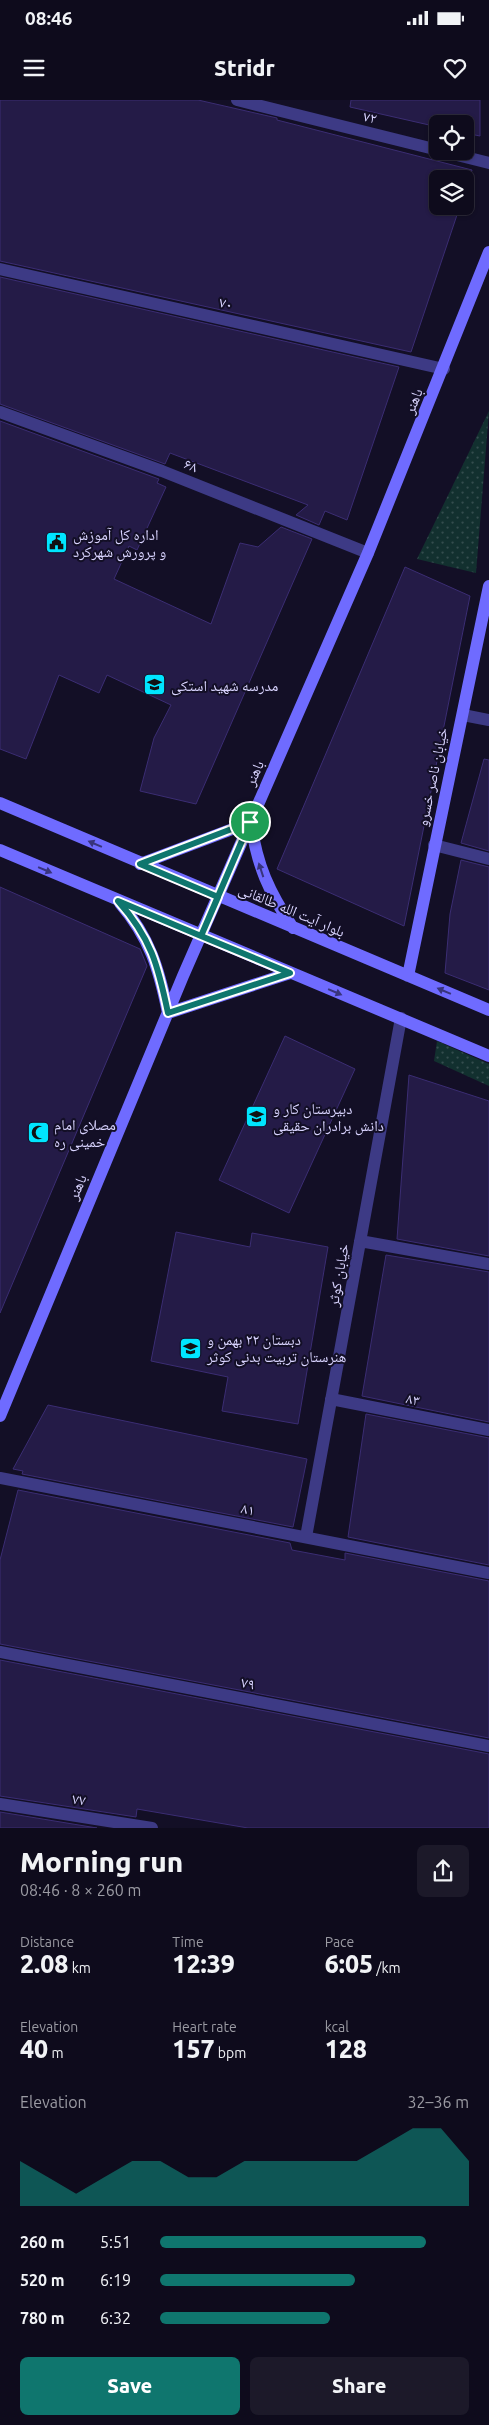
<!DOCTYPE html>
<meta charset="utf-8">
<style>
:root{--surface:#0e0b1c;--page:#1c1929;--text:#f1f3f6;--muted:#9b9ba3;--line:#2e2b3b;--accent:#0f766e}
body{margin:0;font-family:Ubuntu,"Noto Naskh Arabic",sans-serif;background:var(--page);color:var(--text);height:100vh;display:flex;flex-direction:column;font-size:19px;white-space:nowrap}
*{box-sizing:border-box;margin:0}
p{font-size:16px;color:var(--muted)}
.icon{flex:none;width:28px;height:28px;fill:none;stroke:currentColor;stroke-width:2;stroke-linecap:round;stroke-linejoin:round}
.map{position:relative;height:1728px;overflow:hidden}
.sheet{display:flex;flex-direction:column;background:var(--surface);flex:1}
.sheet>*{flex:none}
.tools{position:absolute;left:429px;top:15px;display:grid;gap:10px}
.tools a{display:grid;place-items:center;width:45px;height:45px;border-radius:8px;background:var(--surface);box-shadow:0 1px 4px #0004,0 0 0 1px var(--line);font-size:25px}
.pin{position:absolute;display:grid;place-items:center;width:42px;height:42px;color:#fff;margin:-21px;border:2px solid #fff;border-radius:50%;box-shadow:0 1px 5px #0007}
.round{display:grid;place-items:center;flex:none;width:52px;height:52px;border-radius:8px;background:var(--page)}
.headline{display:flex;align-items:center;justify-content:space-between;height:85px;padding:0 20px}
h1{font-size:28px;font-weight:800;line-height:38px}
.figures{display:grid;grid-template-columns:repeat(3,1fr);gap:8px;height:85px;padding:5px 20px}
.figures div{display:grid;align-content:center}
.figures b{font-size:25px;font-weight:800}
.figures small{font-size:14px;font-weight:400}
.figures p{font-size:14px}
.chart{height:140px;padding:10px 20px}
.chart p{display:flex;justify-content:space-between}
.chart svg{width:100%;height:90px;margin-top:5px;fill:var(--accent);opacity:.7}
.cta{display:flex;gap:10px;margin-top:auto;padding:10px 20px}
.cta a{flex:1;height:58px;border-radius:8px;background:var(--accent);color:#fff;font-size:20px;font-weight:800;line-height:58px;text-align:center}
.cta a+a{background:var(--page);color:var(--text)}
ul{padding:0 20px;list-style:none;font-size:16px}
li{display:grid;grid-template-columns:80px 60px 1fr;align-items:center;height:38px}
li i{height:12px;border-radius:6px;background:var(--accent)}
.status{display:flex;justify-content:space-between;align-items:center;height:35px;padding:0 25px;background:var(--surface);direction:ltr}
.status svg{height:14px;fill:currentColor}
header{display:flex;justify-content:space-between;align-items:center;height:65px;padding:0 20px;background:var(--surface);font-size:22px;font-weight:800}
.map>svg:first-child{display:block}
.grass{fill:url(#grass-dots)}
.building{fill:#241b47;stroke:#3b2d73}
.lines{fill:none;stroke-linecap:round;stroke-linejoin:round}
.street{stroke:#3d3a85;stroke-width:12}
.secondary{stroke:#6f6bff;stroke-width:12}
.oneway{fill:#38347d}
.route-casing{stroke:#fff;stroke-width:10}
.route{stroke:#0f766e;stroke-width:6}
.labels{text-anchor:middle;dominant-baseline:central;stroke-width:4;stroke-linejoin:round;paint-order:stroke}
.street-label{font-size:15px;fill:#d9d4ff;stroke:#130f26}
.poi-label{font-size:15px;fill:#d9d4ff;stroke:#130f26;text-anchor:start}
</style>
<div class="status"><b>08:46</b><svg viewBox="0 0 49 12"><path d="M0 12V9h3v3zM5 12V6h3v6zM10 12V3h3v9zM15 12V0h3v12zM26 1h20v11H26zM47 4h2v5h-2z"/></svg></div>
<header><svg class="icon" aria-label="menu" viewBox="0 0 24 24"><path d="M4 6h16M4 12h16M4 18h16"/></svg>Stridr<svg class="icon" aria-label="heart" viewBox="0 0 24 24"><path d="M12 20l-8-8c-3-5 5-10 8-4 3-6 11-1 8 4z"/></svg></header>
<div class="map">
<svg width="489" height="1728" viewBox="0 0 489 1728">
<defs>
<pattern id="grass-dots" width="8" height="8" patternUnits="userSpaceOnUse" patternTransform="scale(1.25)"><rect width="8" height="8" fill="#12302f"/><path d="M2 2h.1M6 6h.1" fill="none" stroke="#344d4e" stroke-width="1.8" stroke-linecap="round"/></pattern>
</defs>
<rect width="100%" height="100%" fill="#130f26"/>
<!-- grass -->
<path class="grass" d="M489,311L476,473L417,459Z
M437,941L489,964V986L434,961Z"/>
<!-- building -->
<path class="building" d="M0,0H198L277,18V20L472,70L465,92V79H438V106H460L411,252L0,161Z
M351,0H480V36L465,33V24H438V27L350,7Z
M0,177L399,267L347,420L325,411L319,425L296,415L308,405L170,353L165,364L0,304Z
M0,321L159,379L157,383L166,387L137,450L129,446L114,479L211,524L240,443L258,447L281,427L312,439L196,704L140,691L154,638L171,605L107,575L99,593L59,575L26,659L0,649Z
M405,467L470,496L404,826L277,769Z
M484,659L489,660V751L461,743Z
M461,760L489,767V890L445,873L450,814Z
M0,787L140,849L147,866L0,1213Z
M285,936L355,969L289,1113L219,1080Z
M409,975L489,1001V1156L397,1139Z
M176,1132L250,1147L252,1133L328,1147L298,1324L222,1311L228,1277L151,1261Z
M386,1155L489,1172V1322L362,1296Z
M48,1305L307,1359L293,1427L22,1374L23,1371L13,1369Z
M366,1314L489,1338V1465L348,1437Z
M18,1390L290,1443L292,1450L345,1460V1453L489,1481V1638L0,1544V1460Z
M0,1560L489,1654V1728H248L137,1709L136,1717L0,1696Z
M0,1712L97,1728H0Z"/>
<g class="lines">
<!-- street -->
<path class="street" d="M237,0L438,50
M441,51L489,63
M0,169L444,269
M0,312L162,371L368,453
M463,615L489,620
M434,745L489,759
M360,1141L489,1164
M331,1299L489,1330
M0,1378L489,1473
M306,1437L401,918
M0,1552L489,1646
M0,1704L152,1728"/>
<!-- secondary -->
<path class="secondary" d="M0,703L489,910
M251,723C257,766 269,792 293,828
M0,750L489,956
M140,764L251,722
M120,803C150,838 159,869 168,913
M408,876L489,486
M168,913L290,873
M0,1316L183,876L368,453L489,152"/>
</g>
<!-- one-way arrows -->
<defs><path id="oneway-solid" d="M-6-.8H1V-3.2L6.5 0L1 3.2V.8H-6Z" transform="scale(1.25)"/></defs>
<g class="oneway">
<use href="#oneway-solid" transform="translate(95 744) rotate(-157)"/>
<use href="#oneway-solid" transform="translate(45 770) rotate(23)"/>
<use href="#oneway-solid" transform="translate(261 770) rotate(-108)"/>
<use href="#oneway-solid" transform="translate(444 891) rotate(-157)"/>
<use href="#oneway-solid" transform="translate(335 892) rotate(23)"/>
</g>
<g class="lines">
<defs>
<path id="route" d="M250,722L140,764L218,797L201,836L118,801C151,838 158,865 168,913L290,873L201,836L250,722"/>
</defs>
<!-- route casing -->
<use href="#route" class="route-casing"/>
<!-- route -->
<use href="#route" class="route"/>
</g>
<!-- icons -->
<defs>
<symbol id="civic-square" viewBox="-11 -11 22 22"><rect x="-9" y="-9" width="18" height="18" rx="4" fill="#00e5ff" stroke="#130f26"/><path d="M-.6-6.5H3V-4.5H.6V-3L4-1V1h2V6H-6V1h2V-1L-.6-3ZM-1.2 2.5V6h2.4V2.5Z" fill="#111"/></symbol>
<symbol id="school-square" viewBox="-11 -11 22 22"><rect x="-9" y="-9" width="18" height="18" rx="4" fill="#00e5ff" stroke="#130f26"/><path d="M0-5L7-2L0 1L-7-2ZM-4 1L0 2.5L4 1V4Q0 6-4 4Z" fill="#111"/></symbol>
<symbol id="mosque-square" viewBox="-11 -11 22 22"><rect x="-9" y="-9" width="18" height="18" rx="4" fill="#00e5ff" stroke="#130f26"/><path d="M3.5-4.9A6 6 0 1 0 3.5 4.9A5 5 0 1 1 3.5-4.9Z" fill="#111"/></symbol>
</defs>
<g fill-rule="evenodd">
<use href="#civic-square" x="44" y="430" width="25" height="25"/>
<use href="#school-square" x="142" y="572" width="25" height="25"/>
<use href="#school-square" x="244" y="1004" width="25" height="25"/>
<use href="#mosque-square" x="26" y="1020" width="25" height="25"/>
<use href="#school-square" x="178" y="1236" width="25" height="25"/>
</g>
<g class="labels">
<!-- street labels -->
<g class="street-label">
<text transform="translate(370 17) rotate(14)">۷۲</text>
<text transform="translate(226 203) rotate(13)">۷۰</text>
<text transform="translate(413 301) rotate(-68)">باهنر</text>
<text transform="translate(191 365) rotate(21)">۶۸</text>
<text transform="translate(254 673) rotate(-66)">باهنر</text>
<text transform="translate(432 677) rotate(-78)">خیابان ناصر خسرو</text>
<text transform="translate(292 810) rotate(23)">بلوار آیت الله طالقانی</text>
<text transform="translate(77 1087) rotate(-67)">باهنر</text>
<text transform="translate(338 1175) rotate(-80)">خیابان کوثر</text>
<text transform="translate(413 1299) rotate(11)">۸۳</text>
<text transform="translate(248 1409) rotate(11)">۸۱</text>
<text transform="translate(248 1583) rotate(11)">۷۹</text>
<text transform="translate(79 1699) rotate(9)">۷۷</text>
</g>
<!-- poi labels -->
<g class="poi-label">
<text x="73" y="434">اداره کل آموزش<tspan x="73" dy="17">و پرورش شهرکرد</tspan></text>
<text x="171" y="585">مدرسه شهید استکی</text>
<text x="273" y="1008">دبیرستان کار و<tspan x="273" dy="17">دانش برادران حقیقی</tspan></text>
<text x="54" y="1024">مصلای امام<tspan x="54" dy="17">خمینی ره</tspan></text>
<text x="207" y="1239">دبستان ۲۲ بهمن و<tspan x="207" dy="17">هنرستان تربیت بدنی کوثر</tspan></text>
</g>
</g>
</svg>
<div class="tools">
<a><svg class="icon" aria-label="locate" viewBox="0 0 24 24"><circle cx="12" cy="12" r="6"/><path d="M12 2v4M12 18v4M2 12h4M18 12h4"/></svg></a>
<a><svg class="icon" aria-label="layers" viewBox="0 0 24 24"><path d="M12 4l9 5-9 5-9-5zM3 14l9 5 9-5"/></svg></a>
</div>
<div class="pin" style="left:250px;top:722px;background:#1e9e55"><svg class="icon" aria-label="arrive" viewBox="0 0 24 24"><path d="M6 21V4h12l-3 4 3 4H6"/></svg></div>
</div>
<section class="sheet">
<div class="headline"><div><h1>Morning run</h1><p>08:46 · 8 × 260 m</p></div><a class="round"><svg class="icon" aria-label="share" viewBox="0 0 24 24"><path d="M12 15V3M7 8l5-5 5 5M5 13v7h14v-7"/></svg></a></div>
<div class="figures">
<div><p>Distance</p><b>2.08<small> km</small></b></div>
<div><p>Time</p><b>12:39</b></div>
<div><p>Pace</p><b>6:05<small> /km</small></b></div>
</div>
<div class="figures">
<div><p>Elevation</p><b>40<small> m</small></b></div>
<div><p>Heart rate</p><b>157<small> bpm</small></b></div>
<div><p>kcal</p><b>128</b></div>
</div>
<div class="chart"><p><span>Elevation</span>32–36 m</p>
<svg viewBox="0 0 160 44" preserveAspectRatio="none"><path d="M0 44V22L10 30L20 38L30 30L40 22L50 22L60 30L70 30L80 22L90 22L100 22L110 22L120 22L130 14L140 6L150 6L160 22V44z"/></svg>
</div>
<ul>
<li><b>260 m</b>5:51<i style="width:86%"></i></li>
<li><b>520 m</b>6:19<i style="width:63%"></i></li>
<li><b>780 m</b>6:32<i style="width:55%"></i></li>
</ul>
<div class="cta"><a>Save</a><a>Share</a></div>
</section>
